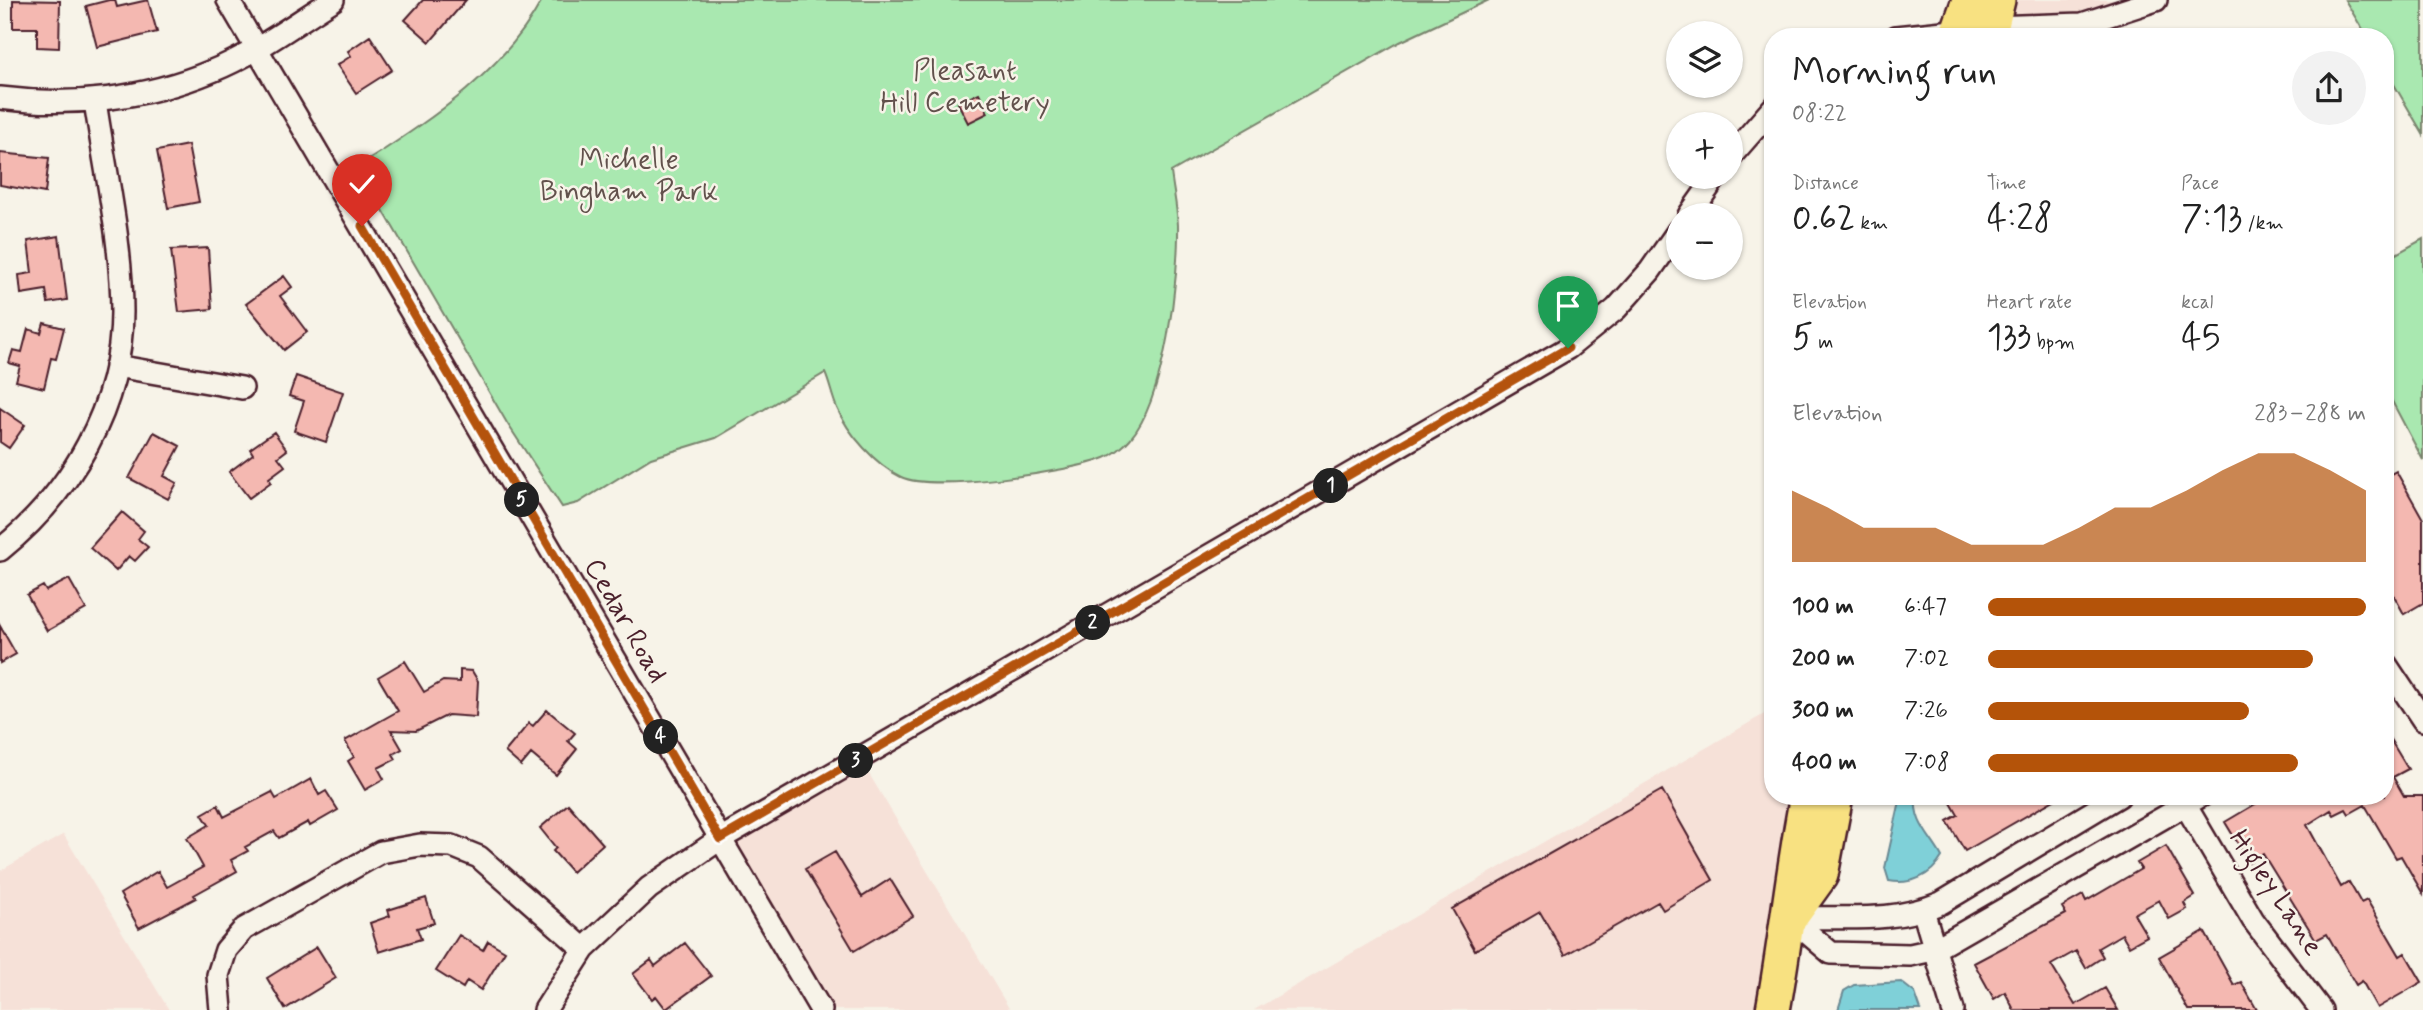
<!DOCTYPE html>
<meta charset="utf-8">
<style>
:root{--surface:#fff;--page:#f2f2f2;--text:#222;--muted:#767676;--accent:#b45309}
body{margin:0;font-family:Mynerve,sans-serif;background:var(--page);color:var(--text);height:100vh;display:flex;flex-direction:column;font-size:26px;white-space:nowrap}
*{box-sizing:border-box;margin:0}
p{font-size:23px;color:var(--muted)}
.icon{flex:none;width:38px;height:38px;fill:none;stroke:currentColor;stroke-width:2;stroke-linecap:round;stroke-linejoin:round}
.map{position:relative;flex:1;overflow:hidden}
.side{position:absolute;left:1764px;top:28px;width:630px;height:777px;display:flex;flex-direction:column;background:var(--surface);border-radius:28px;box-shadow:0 2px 5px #0004}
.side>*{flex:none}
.fabs{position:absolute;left:1666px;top:21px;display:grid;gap:14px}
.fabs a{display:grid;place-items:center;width:77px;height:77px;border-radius:50%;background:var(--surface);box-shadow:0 2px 5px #0004;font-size:35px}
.pin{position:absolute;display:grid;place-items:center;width:60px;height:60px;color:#fff;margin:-72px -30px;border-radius:50% 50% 50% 0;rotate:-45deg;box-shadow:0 0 7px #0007}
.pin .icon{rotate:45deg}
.km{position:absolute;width:35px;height:35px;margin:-18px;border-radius:50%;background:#222;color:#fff;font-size:19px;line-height:35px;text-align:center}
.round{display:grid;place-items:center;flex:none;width:74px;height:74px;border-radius:37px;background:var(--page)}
.head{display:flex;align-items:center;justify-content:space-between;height:119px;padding:0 28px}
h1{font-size:38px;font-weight:600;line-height:52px}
.metrics{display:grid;grid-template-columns:repeat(3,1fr);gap:10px;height:119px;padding:7px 28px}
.metrics div{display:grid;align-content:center}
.metrics b{font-size:35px;font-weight:600}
.metrics small{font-size:19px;font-weight:400}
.metrics p{font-size:19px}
.chart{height:196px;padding:14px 28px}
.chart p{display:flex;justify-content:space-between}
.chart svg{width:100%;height:126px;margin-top:7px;fill:var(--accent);opacity:.7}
ul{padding:0 28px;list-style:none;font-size:23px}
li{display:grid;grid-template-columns:112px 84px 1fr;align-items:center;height:52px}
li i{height:18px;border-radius:9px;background:var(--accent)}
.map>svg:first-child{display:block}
.built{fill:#f6e1d8}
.green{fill:#a9e8b0;stroke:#7a846e;stroke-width:2}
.water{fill:#7fd0d8;stroke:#6a8993;stroke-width:2}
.building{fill:#f4b8b1;stroke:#4a1f2b;stroke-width:2}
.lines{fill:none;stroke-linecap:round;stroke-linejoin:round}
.minor-casing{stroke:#4a1f2b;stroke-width:26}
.primary-casing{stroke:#4a1f2b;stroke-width:38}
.minor{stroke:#f7f3e8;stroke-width:21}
.primary{stroke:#f8e181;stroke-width:33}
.route-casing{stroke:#fff;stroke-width:14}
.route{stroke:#b45309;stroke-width:9}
.labels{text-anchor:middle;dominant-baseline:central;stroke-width:5;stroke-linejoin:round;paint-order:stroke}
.park-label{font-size:28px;fill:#62514c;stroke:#f7f3e8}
.street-label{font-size:28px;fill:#4a1f2b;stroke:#f7f3e8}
</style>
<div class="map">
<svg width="2423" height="1010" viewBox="0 0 2423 1010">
<rect width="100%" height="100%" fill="#f7f3e8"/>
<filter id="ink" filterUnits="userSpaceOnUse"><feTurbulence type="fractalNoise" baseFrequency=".0143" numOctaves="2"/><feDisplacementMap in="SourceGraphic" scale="14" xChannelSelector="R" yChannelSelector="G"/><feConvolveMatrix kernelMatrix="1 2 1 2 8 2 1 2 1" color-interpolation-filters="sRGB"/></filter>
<g filter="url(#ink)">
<!-- built -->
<path class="built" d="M2002,0H2146L2080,19L1996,21Z
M1773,709V796H1804L1766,1010H1254Z
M862,762L1010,1010H826L727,840Z
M64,834V835L169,1010H0V871Z"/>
<!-- green -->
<path class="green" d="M542,0H1489L1400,42L1171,172C1173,189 1177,207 1178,225C1179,277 1165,400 1130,439C1124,446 1113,455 1105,458C1071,472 933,492 901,477C876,465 848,434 837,408C832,397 830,384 825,373L716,438L651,458L578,503L562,507L507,423L358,167C426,122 502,75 542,0Z
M2345,0H2423V134L2385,69V37H2367Z
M2423,239V460L2385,388V260Z"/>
<!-- water -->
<path class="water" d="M1901,796H1916C1913,823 1930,835 1942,857C1931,876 1911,885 1889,881L1885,868Z
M1901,982L1915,993L1921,1010H1838L1844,991L1854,985Z"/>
<!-- building -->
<path class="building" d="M13,0L60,1L59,48L37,47V28H13Z
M109,0H115L117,7L148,0L157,32L97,47L86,6Z
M423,0H466L430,42L405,20Z
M370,36L392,70L356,93L337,65L351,56L348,51Z
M979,93L988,113L968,123L958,103Z
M188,145L199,202L168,208L157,151Z
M0,153L49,158L45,193L0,185Z
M59,236L67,300L48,303L46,290L21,294L19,275L32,273L28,241Z
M208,248L212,309L179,312L171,250Z
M284,276L292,287L280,296L307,332L284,350L246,304Z
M44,323L64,328L56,359L51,358L44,388L16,381L20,366L9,363L13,350L22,352L28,329L41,333Z
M296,376L343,392L326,442L294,431L304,401L289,396Z
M0,408L25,425L9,448L0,442Z
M154,432L180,446L164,476L177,483L168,499L129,478Z
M274,432L287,450L278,457L285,466L269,478L271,482L249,498L229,472L253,454L250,449Z
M2396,471L2423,519V603L2404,614L2385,579V477Z
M122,512L144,531L138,539L148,547L135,561L129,556L116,571L90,548Z
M69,579L86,609L47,631L27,595L43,586L46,591Z
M0,626L16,654L0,663Z
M405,661L424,692L443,681L460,682V670L472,671L478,681L476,717L448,715L416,731L391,730L402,749L393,754L396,759L378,768L384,779L365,790L348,761L354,757L345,741L398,711L378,677Z
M547,710L575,733L568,741L577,749L556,775L531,754L521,766L505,752L529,723L533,726Z
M2385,731L2408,769L2393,777L2404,796H2423V894L2401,856L2396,858L2365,805L2349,814L2346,809L2334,815L2331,810L2307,825L2341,887L2349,882L2361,903L2367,900L2400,956L2405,953L2422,982L2377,1008L2362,981L2356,985L2327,934L2316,940L2263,854L2249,862L2225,822L2269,796H2385Z
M311,779L319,795L326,791L338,810L310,826L308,822L279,838L274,831L245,847L248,851L231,860L237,871L194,895L196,898L139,928L120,894L158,871L167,887L203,867L187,838L209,825L202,814L218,805L224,817L272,792L276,799Z
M1662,790L1713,880L1663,910L1658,902L1565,955L1540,912L1475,950L1452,909Z
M1947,796H2061L1965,851L1947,821L1958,815Z
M568,804L603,844L572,872L553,851L556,848L540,828Z
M2166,846L2195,896L2184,903L2187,909L2169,919L2159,900L2134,914L2147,936L2129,946L2122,934L2098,948L2103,957L2086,968L2076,951L2051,965L2075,1005L2105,988L2118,1010H2014L2005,992L1994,999L1974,963L2066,914L2062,907L2083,895L2086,901L2141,869L2137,863Z
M835,852L862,897L890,879L913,916L854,951L805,869Z
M426,898L434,923L417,928L421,939L379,952L370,923L390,916L388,910Z
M2204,931L2234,985L2241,982L2257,1010H2188L2159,957Z
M459,935L483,950L488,941L505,951L481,990L467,981L463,988L436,971Z
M685,943L711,976L666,1009L656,996L652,999L633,974L651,960L655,966Z
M317,947L336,978L285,1009L267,978Z"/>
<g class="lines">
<defs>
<path id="minor" d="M228,0L821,1010
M1896,37L1991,27L2082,24L2156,0
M0,98C71,107 145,99 212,71C255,54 294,24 333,0
M1731,156L1773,108
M1689,215L1716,177
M116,366L242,388
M0,550C71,493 122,406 122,312C122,242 105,170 95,101
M2385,663L2423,720
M2180,796L2253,920L2321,1010
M1923,910L1953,1010
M1790,918L1831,953L1910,955L1933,950L2201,796
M1790,918C1843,916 1891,924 1941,903L2119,796
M221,1010L218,975L226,950L244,929L381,852L420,845L452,846L479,857L584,949
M545,1010L584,949L649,888L720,839L1568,348L1616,309L1650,271L1678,231"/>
<path id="primary" d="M1956,37L1969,0
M1989,37L1998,0
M1790,918L1821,875L1836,796
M1773,1010C1786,939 1793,867 1807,796"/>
</defs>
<!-- minor casing -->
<use href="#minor" class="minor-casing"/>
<!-- primary casing -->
<use href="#primary" class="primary-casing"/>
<!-- minor -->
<use href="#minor" class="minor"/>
<!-- primary -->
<use href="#primary" class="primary"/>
</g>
</g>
<g class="lines" filter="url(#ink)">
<defs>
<path id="route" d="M362,226L720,839L1568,348"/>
</defs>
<!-- route casing -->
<use href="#route" class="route-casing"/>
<!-- route -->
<use href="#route" class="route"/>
</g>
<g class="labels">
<!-- park labels -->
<g class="park-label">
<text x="965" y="71">Pleasant<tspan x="965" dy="32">Hill Cemetery</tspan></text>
<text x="629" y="160">Michelle<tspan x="629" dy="32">Bingham Park</tspan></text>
</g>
<!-- street labels -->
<g class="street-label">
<text transform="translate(625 621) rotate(60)">Cedar Road</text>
<text transform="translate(2275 893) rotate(56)">Higley Lane</text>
</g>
</g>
</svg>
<div class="fabs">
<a><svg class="icon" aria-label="layers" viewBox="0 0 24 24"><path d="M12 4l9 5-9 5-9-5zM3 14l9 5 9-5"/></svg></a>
<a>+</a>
<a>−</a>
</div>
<div class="pin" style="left:1568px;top:348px;background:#1e9e55"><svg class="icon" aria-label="arrive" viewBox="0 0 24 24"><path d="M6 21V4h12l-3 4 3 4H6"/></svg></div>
<div class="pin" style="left:362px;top:226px;background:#d93025"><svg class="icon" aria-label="check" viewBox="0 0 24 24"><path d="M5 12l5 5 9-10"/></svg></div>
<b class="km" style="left:1331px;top:486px">1</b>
<b class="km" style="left:1093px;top:623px">2</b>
<b class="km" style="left:856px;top:761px">3</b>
<b class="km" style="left:661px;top:737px">4</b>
<b class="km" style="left:522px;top:500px">5</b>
<section class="side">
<div class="head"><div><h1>Morning run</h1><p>08:22</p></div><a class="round"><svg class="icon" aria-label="share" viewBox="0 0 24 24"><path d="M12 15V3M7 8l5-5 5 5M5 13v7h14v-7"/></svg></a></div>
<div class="metrics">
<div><p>Distance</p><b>0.62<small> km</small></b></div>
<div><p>Time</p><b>4:28</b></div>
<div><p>Pace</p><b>7:13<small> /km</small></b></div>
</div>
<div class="metrics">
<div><p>Elevation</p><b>5<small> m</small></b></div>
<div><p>Heart rate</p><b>133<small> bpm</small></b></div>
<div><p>kcal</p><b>45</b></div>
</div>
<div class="chart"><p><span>Elevation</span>283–288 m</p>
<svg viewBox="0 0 160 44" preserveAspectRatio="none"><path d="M0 44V19L10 25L20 32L30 32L40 32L50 38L60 38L70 38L80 32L90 25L100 25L110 19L120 12L130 6L140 6L150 12L160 19V44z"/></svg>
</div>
<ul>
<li><b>100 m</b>6:47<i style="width:100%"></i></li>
<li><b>200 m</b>7:02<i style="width:86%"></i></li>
<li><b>300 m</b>7:26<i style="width:69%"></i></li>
<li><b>400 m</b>7:08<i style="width:82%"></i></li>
</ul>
</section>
</div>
